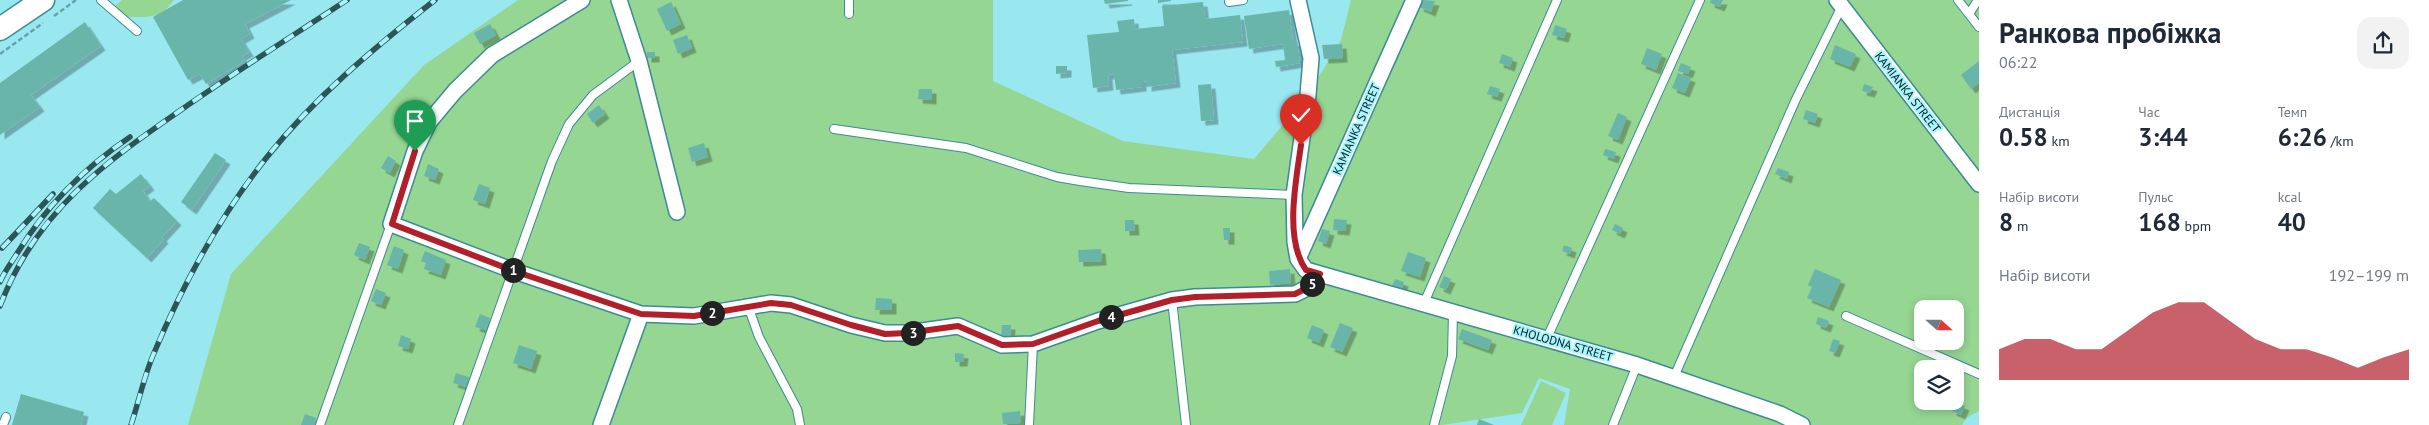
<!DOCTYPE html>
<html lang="uk">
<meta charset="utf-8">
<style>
:root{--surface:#fff;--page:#f2f2f3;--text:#1f2937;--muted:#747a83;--accent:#b11f2b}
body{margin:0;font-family:"PT Sans",sans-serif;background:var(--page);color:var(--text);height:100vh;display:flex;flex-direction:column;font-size:19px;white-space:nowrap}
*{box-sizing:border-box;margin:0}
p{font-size:16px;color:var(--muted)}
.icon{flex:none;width:28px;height:28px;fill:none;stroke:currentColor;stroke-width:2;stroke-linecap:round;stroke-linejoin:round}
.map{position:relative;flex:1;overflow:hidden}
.details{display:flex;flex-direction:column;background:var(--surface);width:450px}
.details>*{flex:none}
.needle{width:32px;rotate:111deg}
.controls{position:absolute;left:1914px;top:300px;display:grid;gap:10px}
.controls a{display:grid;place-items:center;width:50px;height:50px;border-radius:10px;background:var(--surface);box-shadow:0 2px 8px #0003;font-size:25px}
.pin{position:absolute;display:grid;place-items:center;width:42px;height:42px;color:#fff;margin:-51px -21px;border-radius:50% 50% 50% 0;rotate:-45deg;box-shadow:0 0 5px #0007}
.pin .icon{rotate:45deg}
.km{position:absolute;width:25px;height:25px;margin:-12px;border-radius:50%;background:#222;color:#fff;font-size:14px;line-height:25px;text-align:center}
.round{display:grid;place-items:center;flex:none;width:52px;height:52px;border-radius:15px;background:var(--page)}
.head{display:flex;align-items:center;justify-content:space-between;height:85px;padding:0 20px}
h1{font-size:28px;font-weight:700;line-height:38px}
.stats{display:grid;grid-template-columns:repeat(3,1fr);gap:8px;height:85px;padding:5px 20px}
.stats div{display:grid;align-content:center}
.stats b{font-size:25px;font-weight:700}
.stats small{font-size:14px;font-weight:400}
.stats p{font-size:14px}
.chart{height:140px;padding:10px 20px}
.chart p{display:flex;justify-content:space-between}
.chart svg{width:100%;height:90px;margin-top:5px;fill:var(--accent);opacity:.7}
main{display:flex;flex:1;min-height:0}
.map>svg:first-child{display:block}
.green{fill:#95d692;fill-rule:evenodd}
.building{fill:#69b5aa;filter:url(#shadow)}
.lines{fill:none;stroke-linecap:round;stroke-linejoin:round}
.lane-casing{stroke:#3c8c93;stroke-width:10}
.street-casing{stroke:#3c8c93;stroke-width:18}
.primary-casing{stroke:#3c8c93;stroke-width:25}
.path{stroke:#67a4a9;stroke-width:2.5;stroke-dasharray:5 2.5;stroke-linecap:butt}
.lane{stroke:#fff;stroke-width:8}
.street{stroke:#fff;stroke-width:15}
.primary{stroke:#fff;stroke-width:22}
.rail-casing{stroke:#2d5558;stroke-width:5.5}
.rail{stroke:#a6f5fd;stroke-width:4;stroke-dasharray:11;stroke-linecap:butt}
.route-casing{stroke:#fff;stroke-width:10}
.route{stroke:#b11f2b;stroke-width:6}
.labels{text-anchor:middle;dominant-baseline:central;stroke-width:4;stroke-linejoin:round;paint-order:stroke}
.street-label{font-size:12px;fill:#021a1c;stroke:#a6f5fd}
</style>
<main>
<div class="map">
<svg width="1979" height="425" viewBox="0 0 1979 425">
<defs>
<filter id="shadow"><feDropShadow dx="4.5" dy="4.5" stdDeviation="0" flood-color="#0004"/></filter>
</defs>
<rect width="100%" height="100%" fill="#99e8ef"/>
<!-- green -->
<path class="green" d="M122,0H174L162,14L146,17H116L114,7Z
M518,0H993V81L1123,141L1254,159L1308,95L1341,40L1351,0H1979V411L1966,418L1962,425H1564L1570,389L1539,378L1522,413L1442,425H188L231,274L424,65ZM1922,309H1955V341H1922ZM1922,369H1955V401H1922Z
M1541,381L1566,393L1552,425H1521Z"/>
<!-- building -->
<path class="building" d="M183,0H291L245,24L250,34L241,39L249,52L242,56L245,61L206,84L200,74L188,80L153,17Z
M1104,0H1128V1L1105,4Z
M1158,0H1171V1L1158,3Z
M1422,0L1435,1L1431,12L1419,7Z
M1711,0H1723L1720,7L1710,3Z
M671,2L681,24L667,31L657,9Z
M1203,2L1205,19L1240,15L1243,42L1172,50L1176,83L1147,87V81L1142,82V87L1116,90L1114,74L1108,75L1109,86L1093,88L1087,35L1119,32L1117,21L1134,19L1135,29L1164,26L1162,6Z
M1289,10L1293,41H1297L1300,63L1276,67L1275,61L1285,60L1283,44L1249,49L1244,16Z
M85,22L101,46L31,95L40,107L0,135V83Z
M490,24L496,35L480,44L474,33Z
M1555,25L1567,29L1564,38L1552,35Z
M687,35L692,48L678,54L673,40Z
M1342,44L1343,58L1324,59L1322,45Z
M1835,45L1856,54L1850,67L1830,59Z
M1647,48L1662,54L1656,70L1641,64Z
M647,52H655V58H647Z
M1502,54L1513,58L1510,67L1499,63Z
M1979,61V83L1971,89L1961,75Z
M1681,63L1691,67L1688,74L1678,71Z
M1056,66H1067V73L1056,74Z
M1678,73L1691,78L1685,93L1672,88Z
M1211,84L1214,120L1201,121L1198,85Z
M1864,84L1873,87L1870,93L1862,91Z
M1490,86L1500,89L1497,97L1487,94Z
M919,89H932V100L918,99Z
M599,105L605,114L593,123L587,114Z
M1806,110L1818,114L1815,123L1803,119Z
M1618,113L1627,117L1618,140L1608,136Z
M704,143L708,157L692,162L688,148Z
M1605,149L1616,152L1614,159L1603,155Z
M215,153L226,160L192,210L181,202Z
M388,156L396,161L390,173L381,168Z
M428,164L439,169L435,180L424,176Z
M1778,168L1789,172L1787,179L1775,174Z
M141,174L150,186L143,191L150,201L154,198L177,221L162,237L164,239L147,258L93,208L110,189L116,194Z
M479,184L490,188L485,204L473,200Z
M1334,219L1347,220L1345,231L1333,230Z
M1125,220H1134L1135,231H1125Z
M1615,224L1623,228L1620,234L1612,230Z
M1223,228H1230V240H1224Z
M1322,229L1330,231L1326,244L1318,241Z
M359,243L370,247L365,260L354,255Z
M1564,245L1572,248L1570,254L1562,251Z
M394,246L404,250L398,269L387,265Z
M1101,249L1102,261L1079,262L1078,250Z
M425,251L446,260L441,275L424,269L426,263L421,261Z
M1408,252L1426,258L1420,277L1401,271Z
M1290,269L1291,283L1270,285L1269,271Z
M1815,269L1841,280L1829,307L1807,298L1812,287L1808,285Z
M1444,276L1451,279L1446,290L1439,287Z
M1395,279L1404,282L1402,289L1392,286Z
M376,289L386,293L381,305L371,301Z
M876,298L892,299V310H875Z
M480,314L490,318L486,330L475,327Z
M1818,317L1829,321L1826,328L1816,324Z
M1340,323L1353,328L1342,352L1330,347Z
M1002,325H1011L1010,339L1001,338Z
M1312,325L1324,330L1319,343L1307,338Z
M1462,329L1492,340L1488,350L1458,339Z
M1920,330L1922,331V341H1928L1926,346L1915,341Z
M401,335L411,339L408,349L398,346Z
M1833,339L1840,341L1835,353L1829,351Z
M519,345L537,351L531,369L513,363Z
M955,353L964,354L963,362H955Z
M456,373L469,377L466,387L453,383Z
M21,394L84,412L81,425H12Z
M1955,402L1965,406L1961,415L1952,411Z
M1020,411L1021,423L1003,424L1002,413Z
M305,414L316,418L314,425H301Z
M1479,419L1494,425H1477Z"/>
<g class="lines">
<defs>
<path id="lane" d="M101,0L137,31
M849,0V14
M1958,0L1979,27
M1229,2L1243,0
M1969,14L1978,0
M834,129L966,148L1057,177L1080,181L1129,188L1294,195
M1172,300L1186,425
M1424,303L1557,0
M748,306L759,337L797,409L800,425
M1846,316L1979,374
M1547,338L1700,0
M1674,377L1796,99L1842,6
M3,425L6,417
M320,425L391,224
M458,425L552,161L569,124L593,95L639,61
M1029,425L1033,344
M1434,425L1452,356L1453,312
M1613,425L1637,365"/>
<path id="street" d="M582,0L492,55L455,91L429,122L415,151L391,224L514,271L641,314L694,316L771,303L791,305L851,325L885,333H907L958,326L1002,345L1033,344L1098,321L1172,300L1195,297L1295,294L1311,286L1320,274
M619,0L639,61L677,212
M1298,0L1311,58L1308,95L1294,195L1295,242L1298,259L1306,270L1637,365L1780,414L1802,425
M1837,0L1979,184
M1298,259L1414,0
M601,425L641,314"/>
<path id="primary" d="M0,29L43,0"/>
</defs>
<!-- lane casing -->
<use href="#lane" class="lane-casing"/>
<!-- street casing -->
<use href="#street" class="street-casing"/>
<!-- primary casing -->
<use href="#primary" class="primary-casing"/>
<!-- path -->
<path class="path" d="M54,16L76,0
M0,54L43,23"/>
<!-- lane -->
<use href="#lane" class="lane"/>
<!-- street -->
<use href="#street" class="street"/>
<!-- primary -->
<use href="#primary" class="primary"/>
<defs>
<path id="rail" d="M2,248L53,194
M0,282C4,272 12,262 18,252C47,205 84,168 130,137
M0,306C37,209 107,161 188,105C240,69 294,35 347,0
M131,425C139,401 144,376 154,353C183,284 220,216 267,157C315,97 375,47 435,0"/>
</defs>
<!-- rail casing -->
<use href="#rail" class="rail-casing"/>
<!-- rail -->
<use href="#rail" class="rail"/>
</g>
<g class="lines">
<defs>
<path id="route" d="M415,151L392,224L514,271L641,314L694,316L771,303L791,305L851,325L885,334L907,333L958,326L1002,345L1033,344L1098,321L1172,300L1195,297L1295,294L1311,286L1320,274L1306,270C1284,239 1296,181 1301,145"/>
</defs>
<!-- route casing -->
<use href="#route" class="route-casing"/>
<!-- route -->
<use href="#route" class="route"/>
</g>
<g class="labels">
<!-- street labels -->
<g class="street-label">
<text transform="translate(1908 92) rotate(52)">KAMIANKA STREET</text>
<text transform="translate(1356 129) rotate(-66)">KAMIANKA STREET</text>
<text transform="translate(1563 343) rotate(16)">KHOLODNA STREET</text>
</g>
</g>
</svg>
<div class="controls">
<a><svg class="needle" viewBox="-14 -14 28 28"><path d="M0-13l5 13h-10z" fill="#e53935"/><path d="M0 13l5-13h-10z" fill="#747a83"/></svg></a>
<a><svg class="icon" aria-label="layers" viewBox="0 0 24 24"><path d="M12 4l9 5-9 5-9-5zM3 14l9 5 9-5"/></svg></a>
</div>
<div class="pin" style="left:415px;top:151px;background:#1e9e55"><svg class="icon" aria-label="arrive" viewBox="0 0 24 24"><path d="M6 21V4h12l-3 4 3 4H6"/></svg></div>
<div class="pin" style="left:1301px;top:145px;background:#d93025"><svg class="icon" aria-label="check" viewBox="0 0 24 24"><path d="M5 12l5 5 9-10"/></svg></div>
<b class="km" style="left:513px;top:270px">1</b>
<b class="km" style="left:712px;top:313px">2</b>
<b class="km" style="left:913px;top:333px">3</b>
<b class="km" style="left:1111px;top:317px">4</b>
<b class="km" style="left:1312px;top:284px">5</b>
</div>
<section class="details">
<div class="head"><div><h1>Ранкова пробіжка</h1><p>06:22</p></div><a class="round"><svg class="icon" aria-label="share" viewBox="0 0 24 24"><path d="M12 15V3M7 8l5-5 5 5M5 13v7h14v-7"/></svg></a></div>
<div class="stats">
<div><p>Дистанція</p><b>0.58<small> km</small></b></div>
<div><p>Час</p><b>3:44</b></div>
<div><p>Темп</p><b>6:26<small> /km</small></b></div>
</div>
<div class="stats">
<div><p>Набір висоти</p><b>8<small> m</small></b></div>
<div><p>Пульс</p><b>168<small> bpm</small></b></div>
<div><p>kcal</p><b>40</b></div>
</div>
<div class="chart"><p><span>Набір висоти</span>192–199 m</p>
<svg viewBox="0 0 160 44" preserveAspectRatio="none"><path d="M0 44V29L10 24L20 24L30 29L40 29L50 20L60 11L70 6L80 6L90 15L100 24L110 29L120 29L130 33L140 38L150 33L160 29V44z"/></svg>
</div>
</section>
</main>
